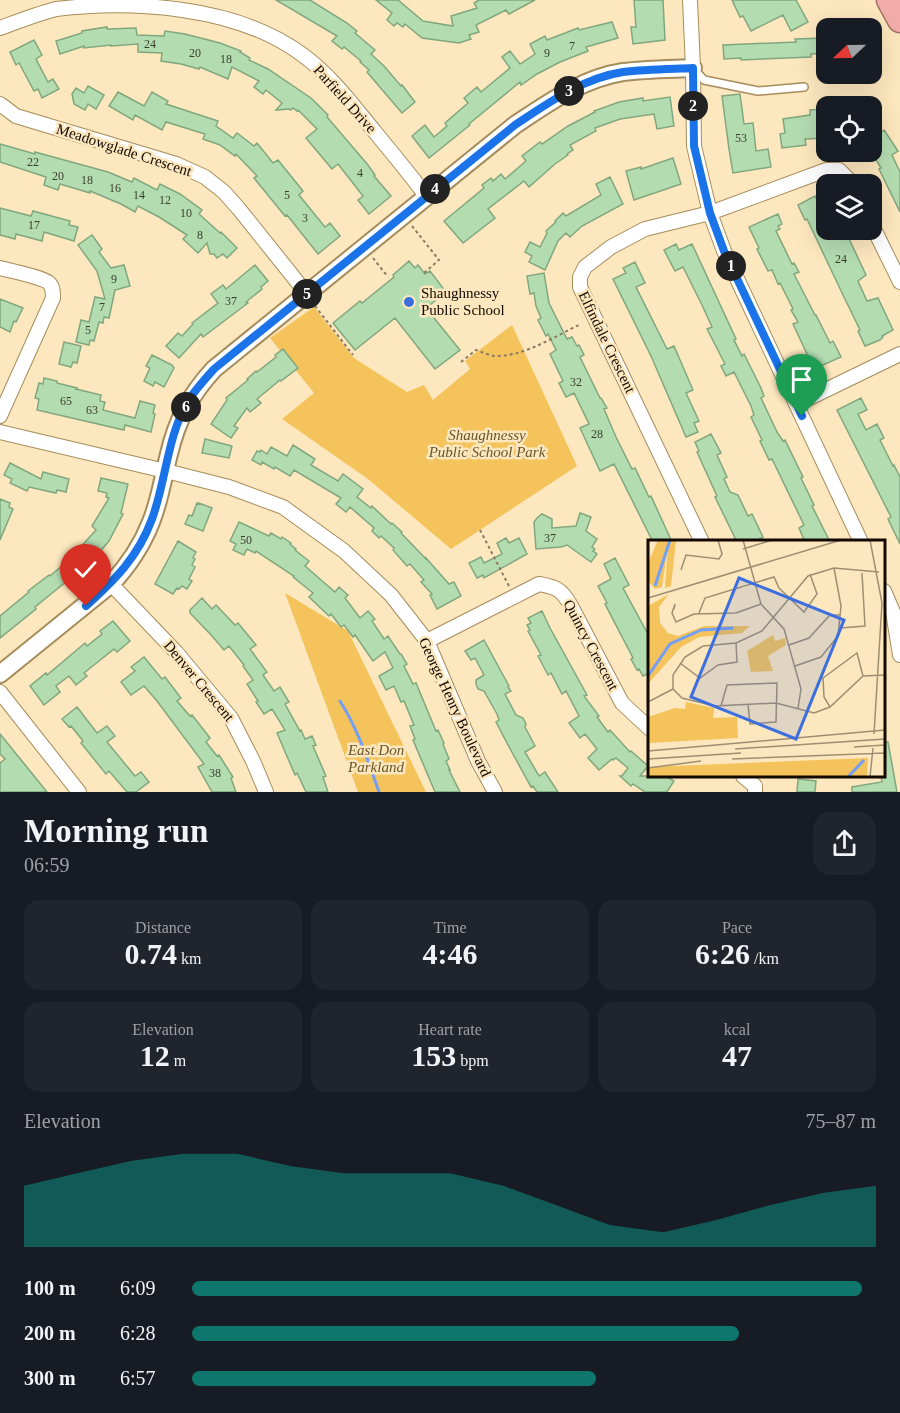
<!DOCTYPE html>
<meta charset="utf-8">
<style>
:root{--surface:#171b24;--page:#20242c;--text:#f1f3f6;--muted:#9ea1a6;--accent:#0f766e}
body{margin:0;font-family:Georgia,serif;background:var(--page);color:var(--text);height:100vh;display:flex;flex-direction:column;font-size:22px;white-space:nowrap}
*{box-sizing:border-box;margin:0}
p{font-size:20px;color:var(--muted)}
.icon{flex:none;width:33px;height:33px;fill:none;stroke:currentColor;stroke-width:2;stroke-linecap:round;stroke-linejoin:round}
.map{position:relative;height:792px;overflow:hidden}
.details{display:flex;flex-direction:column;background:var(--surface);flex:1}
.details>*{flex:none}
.needle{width:39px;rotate:248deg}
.fabs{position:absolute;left:816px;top:18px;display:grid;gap:12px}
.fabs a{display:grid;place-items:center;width:66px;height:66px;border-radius:12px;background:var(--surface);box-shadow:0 6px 24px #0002;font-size:30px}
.pin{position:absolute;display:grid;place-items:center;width:51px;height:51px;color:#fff;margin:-62px -26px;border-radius:50% 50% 50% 0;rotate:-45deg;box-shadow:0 0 6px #0007}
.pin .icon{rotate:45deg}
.km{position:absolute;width:30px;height:30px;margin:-15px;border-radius:50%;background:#222;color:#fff;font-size:16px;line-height:30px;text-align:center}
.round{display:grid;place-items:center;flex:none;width:63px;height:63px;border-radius:18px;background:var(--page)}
.summary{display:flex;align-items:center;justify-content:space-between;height:102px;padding:0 24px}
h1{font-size:33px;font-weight:700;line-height:45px}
.metrics{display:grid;grid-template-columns:repeat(3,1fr);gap:9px;height:102px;padding:6px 24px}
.metrics div{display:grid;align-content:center;border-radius:15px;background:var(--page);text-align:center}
.metrics b{font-size:30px;font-weight:700}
.metrics small{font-size:16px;font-weight:400}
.metrics p{font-size:16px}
.chart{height:168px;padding:12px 24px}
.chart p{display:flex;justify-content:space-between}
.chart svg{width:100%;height:108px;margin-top:6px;fill:var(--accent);opacity:.7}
ul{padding:0 24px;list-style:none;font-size:20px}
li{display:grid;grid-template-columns:96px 72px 1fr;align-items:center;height:45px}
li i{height:15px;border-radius:8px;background:var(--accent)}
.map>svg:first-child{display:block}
.green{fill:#f5c35b}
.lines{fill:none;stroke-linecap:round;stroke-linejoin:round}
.stream{stroke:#739ff6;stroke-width:3}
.building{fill:#b4dcb1;stroke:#80a77d;stroke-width:1.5}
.service-casing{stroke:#a68c5b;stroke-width:10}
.minor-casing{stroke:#a68c5b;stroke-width:16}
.tertiary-casing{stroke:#a68c5b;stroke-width:20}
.motorway-casing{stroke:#a5746e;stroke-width:27}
.path{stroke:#8b7b61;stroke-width:2;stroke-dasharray:3 3;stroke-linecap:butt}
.service{stroke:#fff;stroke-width:7}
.minor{stroke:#fff;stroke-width:14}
.tertiary{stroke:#fff;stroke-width:16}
.motorway{stroke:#f3ada9;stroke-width:24}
.route-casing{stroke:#fff;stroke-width:12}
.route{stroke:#1a73e8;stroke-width:8}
.poi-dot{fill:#3b6ede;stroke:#fde7be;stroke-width:2}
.labels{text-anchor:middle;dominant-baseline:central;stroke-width:5;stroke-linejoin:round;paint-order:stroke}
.number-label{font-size:12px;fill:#3b3e2c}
.street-label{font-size:15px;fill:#130900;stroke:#fde7be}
.poi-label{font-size:15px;fill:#130900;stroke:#fde7be;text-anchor:start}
.park-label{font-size:15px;font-style:italic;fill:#6a5429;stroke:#fde7be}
.inset-river{fill:none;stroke:#739ff6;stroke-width:3}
.inset-road{fill:none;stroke:#9f8e72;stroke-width:1.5}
.view{fill:#3b6ede;fill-opacity:0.15;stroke:#3b6ede;stroke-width:3}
.inset-edge{fill:none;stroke:#130900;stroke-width:3}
</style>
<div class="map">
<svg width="900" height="792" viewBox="0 0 900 792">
<rect width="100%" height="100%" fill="#fde7be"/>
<!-- green -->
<path class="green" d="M314,307L354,358L407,392L424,385L433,400L470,369L465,361L512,325L577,466L451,549L368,479L282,419L314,393L270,338Z
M285,593L348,631L426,792H358Z"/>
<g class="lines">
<!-- stream -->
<path class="stream" d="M340,701C358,729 368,761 379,792"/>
</g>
<!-- building -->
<path class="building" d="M276,0H310L347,23L357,31L355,33L375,50L371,54L384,66L401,86L402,85L415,102L402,113L367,72L369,70L360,62L361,61L344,47L342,49L332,41L337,36Z
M376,0H398L423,21L453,26L451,16L477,8L474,3L479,0H535L509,14L506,10L476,25L479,32L469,35L471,39L459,43L422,38L405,24L403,27L397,23L394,26L387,20L392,13Z
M634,0H663L665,40L633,44L631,27H636Z
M732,0H796L808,22L791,31L783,15L751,31L743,16L740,17Z
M612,22L618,38L586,47L588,51L560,62L537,74L521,85L520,82L469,124L470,125L429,158L412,136L425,125L434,137L447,126L445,123L468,103L464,98L477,87L481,92L510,68L502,57L510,51L520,64L535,54L530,44L545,36L547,40L578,28L579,30Z
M107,27V29L136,28L137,35L164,36L165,31L185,34L220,43L241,51L240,52L250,58L249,60L268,69L311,98L328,115L327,117L368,165L375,175L374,176L391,196L369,214L358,200L363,196L338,164L332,169L306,138L317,129L298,110L297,111L293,108L291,110L289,109L276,110L282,103L266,90L263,94L254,87L259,81L232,67L228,79L200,67L199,69L181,64L161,61L162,53L138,52V44L111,46V45L84,48V46L60,54L56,41L82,33V31Z
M826,38V53L811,54V57L741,60V58L724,59L723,45L796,42L795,39Z
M34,40L42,55L36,59L48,82L53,79L59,89L42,98L38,89L34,91L19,63L16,65L10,52Z
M88,86L104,95L96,109L88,104L85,110L74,104L72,94L76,88L84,93Z
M118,92L144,106L152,92L168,101L166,104L218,121L216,126L233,138L237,133L254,146L257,143L273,163L278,160L303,191L299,195L325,227L330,223L340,236L318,254L287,215L285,216L254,178L257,176L236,154L235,156L220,145L203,139L205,134L166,122L162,130L135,115L133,120L109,106Z
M740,94L744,124L753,123L756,151L768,149L771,167L733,173L729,149L722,96Z
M670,97L674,126L657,129L654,114L620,119L595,128L596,131L570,145L573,150L567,154L568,155L555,164L529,187L524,181L488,209L495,218L463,243L444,221L484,188L482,185L491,178L493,181L501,174L505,179L526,161L522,156L540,142L542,144L568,126L595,112L594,111L619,102L643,98V101Z
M825,109L826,138L805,139L806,145L782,148L780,134L785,133L783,119L810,115V110Z
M884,130L898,151L892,155L900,172V212L879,169L881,168L872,153V139Z
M0,144L35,154V152L108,172L132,182L134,178L157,190L160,184L180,194L202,210L199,214L220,233L221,232L237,248L227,258L223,254L217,258L214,254H210L207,243L198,253L183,239L187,235L159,217L138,206L135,212L121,204L90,191V193L60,184L58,190L44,185L46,177L0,162Z
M673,158L681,184L634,200L626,171L641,167V169Z
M610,177L623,204L582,226L570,237L566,233L558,241L545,270L529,262L532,256L525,252L530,242L540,247L547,233L546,231L556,222L555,221L563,213L566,216L601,195L596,184Z
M826,193V230H845L866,275L858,281L867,301L878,298L893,330L882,336L883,337L880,340L865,346L858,331L860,330L843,295L807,219L805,220L798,205L815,196L816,198Z
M0,208L31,216L33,211L70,221L69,225L78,227L74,241L44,232L42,241L16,234L15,239L0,235Z
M778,214L782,224L778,226L780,229L776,231L792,264L794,263L799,272L794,274L815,315H816L830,343L833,341L841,357L814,369L793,324L798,322L791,310L793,309L780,283L778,284L772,270L768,271L757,249L759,248L749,227Z
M92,235L102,249L99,252L111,268L124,265L130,286L115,290L109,318L104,317L103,323L99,322L94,341L90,340L89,345L76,342L81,320L89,322L95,297L105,299L97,271L78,245Z
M676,244L679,250L692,244L736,339L734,340L742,356L744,354L761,388L764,396L761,398L777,432L783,441L785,440L803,477L801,478L814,505L812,506L830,542H805L799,528L804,525L772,459L769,460L760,441L762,440L751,417L754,415L751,406L734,372L726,376L721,366L725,364L707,329L712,327L702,305L683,267L675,271L664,250Z
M409,261L415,268L418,265L425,274L430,271L446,292L426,308L460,350L435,369L395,318L355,350L333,323L360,301L362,303L394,277L393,275Z
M635,262L645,283L636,287L667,349L674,346L693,390L686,393L699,421L694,423L698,432L686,437L651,356L613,279L626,273L623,268Z
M255,265L268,281L261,287L262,289L246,302L248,303L203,337L201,334L179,358L166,346L178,333L182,336L193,324L192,323L218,303L211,294L223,285L226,289Z
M544,273L549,303L567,339L572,337L577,346L579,345L584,355L580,357L600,398H601L607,408L604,409L616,437L632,469L635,468L649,497L651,496L672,542H653L614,464L600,471L593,456L580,428L589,424L574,393L566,397L559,383L563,381L550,354L556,350L548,334L546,336L538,320L541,318L536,306L534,293L530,294L527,276Z
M0,299L23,308L16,322L14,321L10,332L0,327Z
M64,342L81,346L77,363L73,362L71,367L59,364Z
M283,349L298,368L281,381L280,380L257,399L261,403L250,412L247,408L234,426L238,428L231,438L211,424L227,400L226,398L248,380L247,379L256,371L257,372L276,357L275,355Z
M152,355L172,365L174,368L164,387L155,382L153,386L144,381L150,368L146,366Z
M44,378L57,381V383L77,388L76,389L101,395L100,401L105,402L103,410L135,418L140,401L155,405L153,413L155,414L151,432L125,425L124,430L37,410L39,399L35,398L39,383L43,384Z
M861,398L867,410L858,414L866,430L877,424L884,438L880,440L893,466L894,465L900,477V544L888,519L891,517L837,410Z
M711,434L721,453L717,455L727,477L724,479L730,492L738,495L748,516L752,514L763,537L754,542H737L715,497L717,496L697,452L699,451L695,442Z
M205,439L232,446L229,458L202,453Z
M293,445L315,459L311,465L338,481L343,474L363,489L357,497L371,508L372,506L391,524L392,523L402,532L401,533L426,559V558L449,584L454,582L461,596L437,609L430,595L432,594L421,582L424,580L410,564L407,566L393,550L394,548L381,536L379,538L372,531L374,528L350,507L346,512L336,504L341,498L294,470L290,476L275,467L274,469L262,462L261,465L252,460L257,451L260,452L261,450L267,454L271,447L287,456Z
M10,463L41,479L43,472L69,479L66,492L57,490L56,493L29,487L27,491L10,483L12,479L4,475Z
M101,478L128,484L121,513L123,514L109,541L84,570L68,584L67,581L35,607L36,609L0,638V616L29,592L28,591L49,575L50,576L78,552L77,551L96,530L92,526L109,498L106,497L107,493L98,491Z
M0,499L10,503L9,507L13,509L0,540Z
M197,503L199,504V503L212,508L203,531L185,524L189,515L192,516Z
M580,513L591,517L586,531L597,539L592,547L595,549L593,551L597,554L591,562L567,545L561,547L536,549L534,522L537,518L542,514L552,519V528L576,526Z
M239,522L269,536L271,533L281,539L282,537L291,543L290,544L296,549L295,550L309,561L305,566L335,592L339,587L348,595L345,598L360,618L368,611L375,619L372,621L384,639L388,636L400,654H401L407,664L404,666L413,684L416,683L436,731L438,730L444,743L443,744L449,759L446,761L450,770H449L460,792H435L413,740L415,739L410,726L414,725L404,701L401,702L394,686L386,690L379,676L393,668L385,652L373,661L355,635L353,637L344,625L341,627L331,614L329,616L309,597L313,593L293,577L294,576L256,551L255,553L247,549L244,555L233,550L236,544L230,541Z
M506,538L509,543L519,538L527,554L484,578L483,575L477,578L469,563L481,557L484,563L502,554L497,543Z
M178,541L196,552L193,558L195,559L192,565L195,567L189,579L192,581L187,589L182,586L179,589L177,588L173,594L155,584Z
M615,558L629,585L623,588L650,638V673L643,676L639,669L637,670L631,659L633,658L605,604L607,603L598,586L611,579L604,564Z
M202,598L212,609L216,605L235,625L238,623L256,645L250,649L267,672L263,675L274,691L280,687L289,702L285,704L300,731L301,730L305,739L312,736L316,745L313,746L326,776L323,777L328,792H306L297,773L295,775L277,733L285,730L272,709L264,714L256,702L258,701L247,684L253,680L243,666L244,665L229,646L224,650L212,636L190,613V610Z
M542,611L550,628L587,695L584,696L599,716L597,717L608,732L610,730L630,752L631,751L648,766L640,776H665L674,781L667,792H645L633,784L631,786L620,776H622L628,768L616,758L613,760L612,759L599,770L588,758L597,749L585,734L580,738L569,723L579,716L566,691L562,694L551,673L548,675L538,656L541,655L528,631L530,630L527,625L531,623L528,618Z
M113,621L130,641L117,652L114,649L84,673L87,676L76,685L69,676L56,686L60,692L44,705L30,686L46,673L47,675L85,643L87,646L102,634L100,631Z
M484,640L509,686L508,687L511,691L505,694L516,715L523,718L526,724L525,727L535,746L525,752L539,776L545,772L558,792H537L533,786L531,787L508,745L496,722L499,720L497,714L484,691L478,689L476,684V680L484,675L475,658L471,660L465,651Z
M144,657L162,679L165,677L181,698L177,701L190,716L192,715L210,738L206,742L217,756L219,755L233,777L231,778L236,792H212L198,767L204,764L157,701L144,686L131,695L121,682L135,671L131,667Z
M77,707L97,733L107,726L115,736L107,742L135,776L141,772L149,782L136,792H127L109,771L106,774L81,743L83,741L71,726L69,727L62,719Z
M0,734L26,766L47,792H0V763L5,759L0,754Z
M884,742H888L897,792H852V787L882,782L881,776H884Z
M798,779L816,781L815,792H797Z"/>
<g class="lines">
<defs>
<path id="service" d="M695,70L704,80L758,91L804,87"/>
<path id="minor" d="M690,0L693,68L694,146L710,213L724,251L861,542
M0,28C19,21 37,14 56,9C133,0 235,6 300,53C330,74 352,104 375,132C392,153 410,174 426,196
M0,104L16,116L176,164L205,177L224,192L239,209L307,294
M872,225L900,282
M0,268C11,271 42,277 49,283C53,287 53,293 53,298L0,416
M797,404L900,354
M0,432L178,474L229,487L283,507L344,551L391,595L427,641L478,761L495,792
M702,542L580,287V277L585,267L611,247L645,229L710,213L826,170H839L849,180L851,184
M111,584L176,652L231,718L253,761L266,792
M884,591L893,612L900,655
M427,641L539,584C556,587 561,589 570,604L622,703L650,729
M0,692L79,792
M743,776L755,786V792"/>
<path id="tertiary" d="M0,674L111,584C128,566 142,545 151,522C160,500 163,477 169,454C177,420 190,395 214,369L515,125C548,103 583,78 623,72C646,69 670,69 693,68"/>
<path id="motorway" d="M889,0L900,20"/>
</defs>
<!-- service casing -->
<use href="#service" class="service-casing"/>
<!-- minor casing -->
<use href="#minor" class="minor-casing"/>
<!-- tertiary casing -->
<use href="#tertiary" class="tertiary-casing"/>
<!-- motorway casing -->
<use href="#motorway" class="motorway-casing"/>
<!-- path -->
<path class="path" d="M412,226L439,260L424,273
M373,258L388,277
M315,306L353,355
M461,362L476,350C482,352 488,355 494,356C524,357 555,336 581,324
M480,530L509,586"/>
<!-- service -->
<use href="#service" class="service"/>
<!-- minor -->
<use href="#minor" class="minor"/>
<!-- tertiary -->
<use href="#tertiary" class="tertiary"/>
<!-- motorway -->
<use href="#motorway" class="motorway"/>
</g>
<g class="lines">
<defs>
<path id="route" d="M86,606C115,580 138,557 152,519C166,481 167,437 188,401C195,390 205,379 214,369L515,125C548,103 583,78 623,72C646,69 670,69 693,68L694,146L710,213L724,251L802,416"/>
</defs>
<!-- route casing -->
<use href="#route" class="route-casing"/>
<!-- route -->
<use href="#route" class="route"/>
</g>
<!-- markers -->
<circle class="poi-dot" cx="409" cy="302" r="6"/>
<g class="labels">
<!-- number labels -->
<g class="number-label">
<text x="150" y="44">24</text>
<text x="572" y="46">7</text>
<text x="195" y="53">20</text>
<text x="547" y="53">9</text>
<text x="226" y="59">18</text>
<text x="741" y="138">53</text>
<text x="33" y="162">22</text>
<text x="360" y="173">4</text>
<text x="58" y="176">20</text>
<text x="87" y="180">18</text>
<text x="115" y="188">16</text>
<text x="139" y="195">14</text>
<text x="287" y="195">5</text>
<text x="165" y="200">12</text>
<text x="186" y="213">10</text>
<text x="305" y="218">3</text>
<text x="34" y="225">17</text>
<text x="200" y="235">8</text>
<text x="841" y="259">24</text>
<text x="114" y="279">9</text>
<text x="231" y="301">37</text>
<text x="102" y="307">7</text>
<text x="88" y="330">5</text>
<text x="576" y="382">32</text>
<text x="66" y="401">65</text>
<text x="92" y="410">63</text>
<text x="597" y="434">28</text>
<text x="550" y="538">37</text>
<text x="246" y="540">50</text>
<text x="215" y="773">38</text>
</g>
<!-- street labels -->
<g class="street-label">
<text transform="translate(345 99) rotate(48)">Parfield Drive</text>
<text transform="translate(124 150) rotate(18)">Meadowglade Crescent</text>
<text transform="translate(607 342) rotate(64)">Elfindale Crescent</text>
<text transform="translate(591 645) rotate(62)">Quincy Crescent</text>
<text transform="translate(199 681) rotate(50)">Denver Crescent</text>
<text transform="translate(455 707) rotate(65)">George Henry Boulevard</text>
</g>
<!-- poi labels -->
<g class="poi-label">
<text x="421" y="293">Shaughnessy<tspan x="421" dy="17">Public School</tspan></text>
</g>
<!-- park labels -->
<g class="park-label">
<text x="487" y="435">Shaughnessy<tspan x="487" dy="17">Public School Park</tspan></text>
<text x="376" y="750">East Don<tspan x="376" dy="17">Parkland</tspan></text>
</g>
</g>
<!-- overview -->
<g transform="translate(648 540)">
<rect width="237" height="237" fill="#fde7be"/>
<path d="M10,0H28L23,46L17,48L20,6L14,47L7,49L0,41V23ZM21,54L11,67L12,83L20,93L30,96L56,86H102L94,93L51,97L33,107L0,144V66ZM125,95L127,101L137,98L138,105L120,116L125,131L103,132L99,111ZM38,162L66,168L65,178L89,177L90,198L0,203V177L27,168L37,169ZM220,218L219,237H0V227Z" fill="#f5c35b"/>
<path class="inset-river" d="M7,46L22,0M0,136L22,104L53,90L85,88M200,237L216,220"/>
<path class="inset-road" d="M95,0L113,64L136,89L153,149L150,168M222,0L234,63L226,194M95,9L124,0M33,30L38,15L71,19L74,14L70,0M0,58L193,0M26,69L27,64L24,73L28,82L46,74L88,73L113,64M51,73L57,58L126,37L131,48L156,72L169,54L162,34M192,88L217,86L214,33M141,105L161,98L182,75H192M32,123L52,138L70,125L89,122L88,103M147,126L173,117L190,96L193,66L186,28M25,149V135L37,117L55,106L88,103L114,91L160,36L186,28L231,32M25,149L34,158L67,166L128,163L166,173L182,167L215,136L237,135M0,162L25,149M73,166L79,145L129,143L128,182L102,184L100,164M182,167L176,157L175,138L209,113L215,136M206,207L237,205M87,209L237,199M0,211L237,190M0,219L93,213M84,219L237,213M0,228L53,221M222,237L225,208"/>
<path class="view" d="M91,38L196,80L148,199L43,157Z"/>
<rect width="237" height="237" class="inset-edge"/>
</g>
</svg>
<div class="fabs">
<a><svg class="needle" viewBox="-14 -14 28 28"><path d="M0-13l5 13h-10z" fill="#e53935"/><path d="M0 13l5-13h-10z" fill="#9ea1a6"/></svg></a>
<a><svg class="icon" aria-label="locate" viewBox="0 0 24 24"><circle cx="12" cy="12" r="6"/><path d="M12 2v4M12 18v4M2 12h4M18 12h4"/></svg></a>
<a><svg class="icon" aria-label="layers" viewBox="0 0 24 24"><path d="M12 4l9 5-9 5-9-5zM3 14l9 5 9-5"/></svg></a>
</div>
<div class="pin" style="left:802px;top:416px;background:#1e9e55"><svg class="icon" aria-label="arrive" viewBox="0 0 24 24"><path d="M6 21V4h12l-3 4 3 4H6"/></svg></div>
<div class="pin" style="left:86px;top:606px;background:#d93025"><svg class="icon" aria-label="check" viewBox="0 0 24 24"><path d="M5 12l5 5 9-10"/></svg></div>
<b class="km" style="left:731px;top:266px">1</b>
<b class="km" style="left:693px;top:106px">2</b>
<b class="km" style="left:569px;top:91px">3</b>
<b class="km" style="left:435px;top:189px">4</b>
<b class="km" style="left:307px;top:294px">5</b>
<b class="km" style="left:186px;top:407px">6</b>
</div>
<section class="details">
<div class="summary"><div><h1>Morning run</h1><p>06:59</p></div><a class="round"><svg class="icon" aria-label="share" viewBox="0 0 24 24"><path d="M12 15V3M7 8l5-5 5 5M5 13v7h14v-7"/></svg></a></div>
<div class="metrics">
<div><p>Distance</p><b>0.74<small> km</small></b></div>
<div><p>Time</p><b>4:46</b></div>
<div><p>Pace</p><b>6:26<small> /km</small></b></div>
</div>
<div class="metrics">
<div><p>Elevation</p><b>12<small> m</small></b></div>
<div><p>Heart rate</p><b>153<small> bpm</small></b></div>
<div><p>kcal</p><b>47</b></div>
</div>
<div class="chart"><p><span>Elevation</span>75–87 m</p>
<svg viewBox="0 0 160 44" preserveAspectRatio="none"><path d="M0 44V19L10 14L20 9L30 6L40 6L50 11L60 14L70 14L80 14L90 19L100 27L110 35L120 38L130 33L140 27L150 22L160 19V44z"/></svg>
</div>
<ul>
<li><b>100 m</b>6:09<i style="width:98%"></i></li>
<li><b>200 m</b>6:28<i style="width:80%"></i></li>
<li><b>300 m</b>6:57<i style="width:59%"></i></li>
</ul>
</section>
